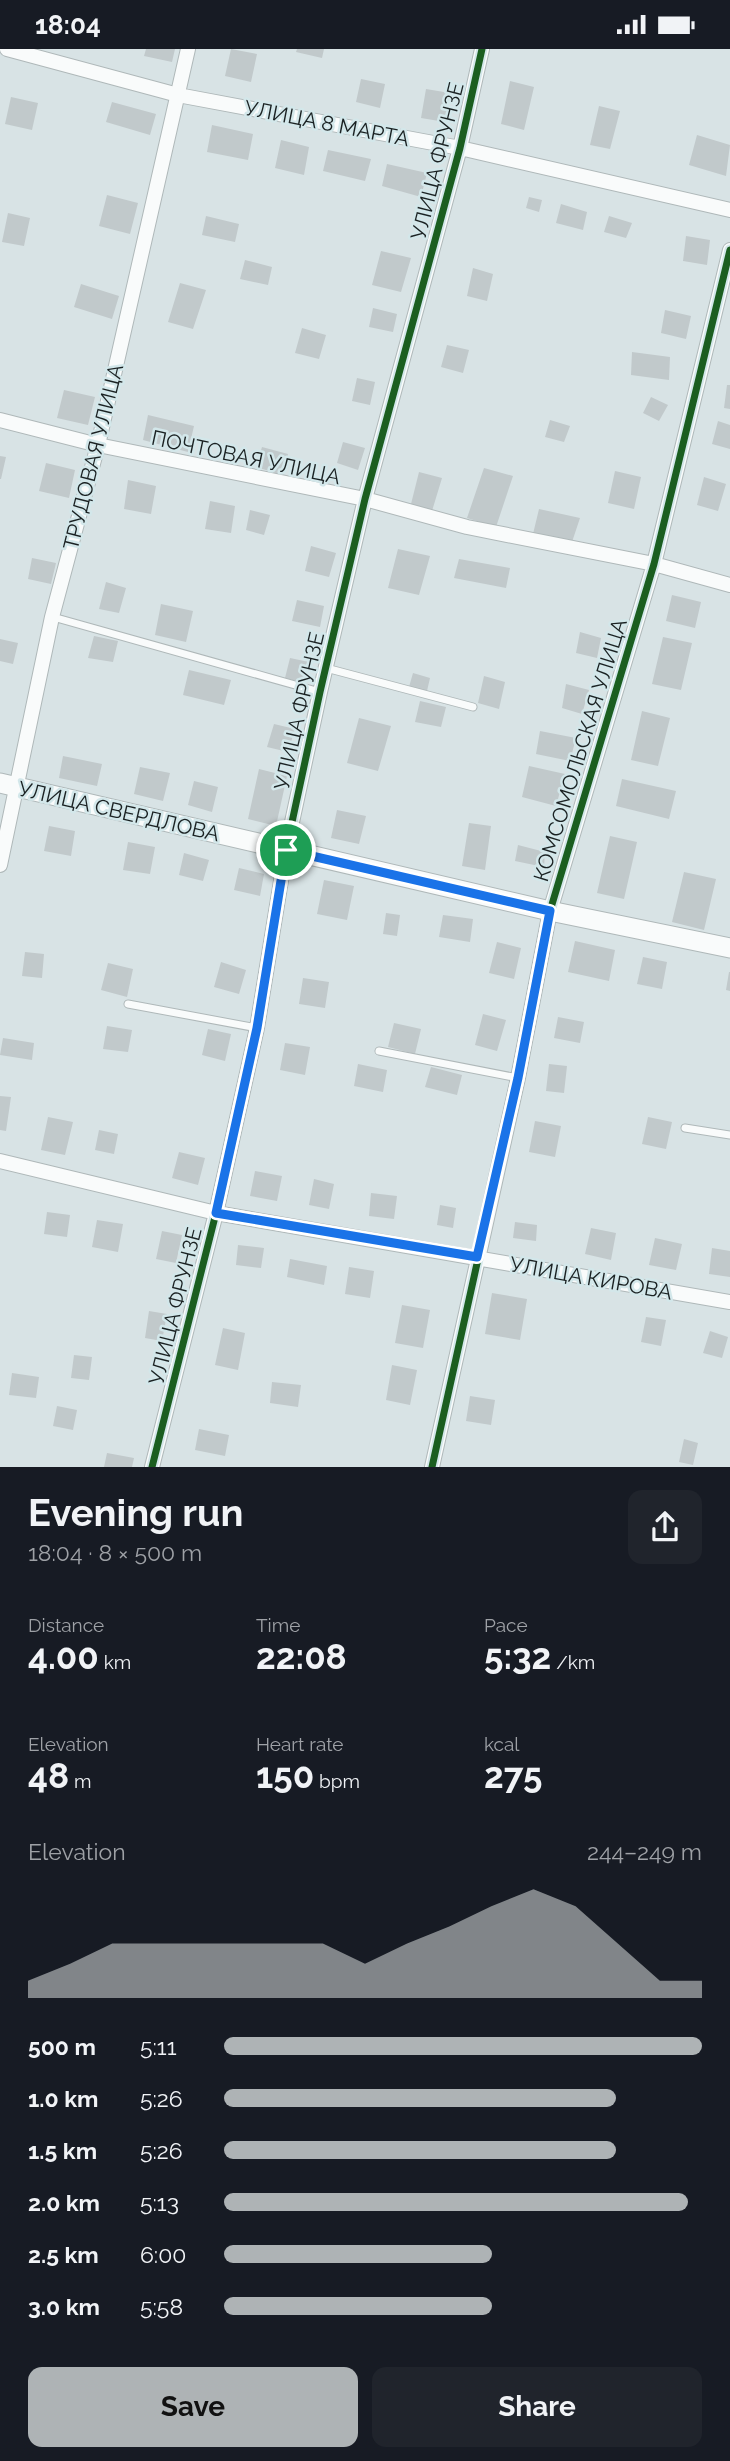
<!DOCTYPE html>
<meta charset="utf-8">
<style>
:root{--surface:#171b24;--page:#20242c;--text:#f1f3f6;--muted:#9ea1a6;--accent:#aeb3b5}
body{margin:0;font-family:Raleway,sans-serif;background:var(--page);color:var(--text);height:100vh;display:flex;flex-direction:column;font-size:26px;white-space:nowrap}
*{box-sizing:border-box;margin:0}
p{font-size:23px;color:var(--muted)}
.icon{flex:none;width:38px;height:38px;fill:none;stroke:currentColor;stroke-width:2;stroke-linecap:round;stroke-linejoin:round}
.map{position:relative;height:1418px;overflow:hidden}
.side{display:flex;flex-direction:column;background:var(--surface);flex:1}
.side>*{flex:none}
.pin{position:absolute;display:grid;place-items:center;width:60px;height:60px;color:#fff;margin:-30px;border:4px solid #fff;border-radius:50%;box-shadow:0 2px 7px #0007}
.round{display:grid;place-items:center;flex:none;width:74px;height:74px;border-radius:14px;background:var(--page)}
.head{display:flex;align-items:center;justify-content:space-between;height:119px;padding:0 28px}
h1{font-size:38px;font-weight:700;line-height:52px}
.metrics{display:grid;grid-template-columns:repeat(3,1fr);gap:10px;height:119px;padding:7px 28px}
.metrics div{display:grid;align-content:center}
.metrics b{font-size:35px;font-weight:700}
.metrics small{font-size:19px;font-weight:400}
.metrics p{font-size:19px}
.chart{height:196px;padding:14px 28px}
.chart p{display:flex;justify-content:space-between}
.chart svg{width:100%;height:126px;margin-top:7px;fill:var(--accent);opacity:.7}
.button{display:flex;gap:14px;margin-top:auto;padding:14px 28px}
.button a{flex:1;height:80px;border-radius:14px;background:var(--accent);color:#111;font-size:28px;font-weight:700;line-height:80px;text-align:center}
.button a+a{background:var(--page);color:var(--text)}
ul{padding:0 28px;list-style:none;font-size:23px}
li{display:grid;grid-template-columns:112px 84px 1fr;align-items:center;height:52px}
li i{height:18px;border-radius:9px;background:var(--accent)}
.status{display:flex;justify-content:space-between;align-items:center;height:49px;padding:0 35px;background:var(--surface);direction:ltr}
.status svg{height:19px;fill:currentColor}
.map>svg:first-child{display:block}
.building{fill:#c1c9cb}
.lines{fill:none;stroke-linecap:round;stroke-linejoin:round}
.lane-casing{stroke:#afb8b9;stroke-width:9}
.street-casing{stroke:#afb8b9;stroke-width:16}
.secondary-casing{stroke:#afb8b9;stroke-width:21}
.lane{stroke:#f9fbfb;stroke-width:7}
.street{stroke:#f9fbfb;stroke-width:14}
.secondary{stroke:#f9fbfb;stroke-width:19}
.cycleway-casing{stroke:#d3e7ea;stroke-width:11}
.cycleway{stroke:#1b5e20;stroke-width:7}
.route-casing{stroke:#fff;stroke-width:14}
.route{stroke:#1a73e8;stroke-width:9}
.labels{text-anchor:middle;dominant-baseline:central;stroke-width:5;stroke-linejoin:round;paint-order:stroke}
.street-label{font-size:21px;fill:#1a2122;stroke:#d3e7ea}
</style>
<div class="status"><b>18:04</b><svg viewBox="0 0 49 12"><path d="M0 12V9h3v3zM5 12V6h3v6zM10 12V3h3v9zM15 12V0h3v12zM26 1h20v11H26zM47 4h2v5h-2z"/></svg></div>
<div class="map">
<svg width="730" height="1418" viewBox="0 0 730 1418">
<rect width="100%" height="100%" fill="#d8e3e5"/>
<!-- building -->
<path class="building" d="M146,0H175L172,13L144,7Z
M231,0L257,5L251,33L225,27Z
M297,0H324L322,9L296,3Z
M361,30L385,35L380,59L356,53Z
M510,32L534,38L524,81L501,75Z
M426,40L450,44L445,73L421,69Z
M11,48L38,54L32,81L5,75Z
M112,53L156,65L150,86L106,73Z
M599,57L620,62L610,100L590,96Z
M212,76L253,85L248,111L207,103Z
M697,86L730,96L726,127L689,116Z
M281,91L309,98L304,126L275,119Z
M328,101L371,110L365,132L323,122Z
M387,115L427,124L421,148L382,137Z
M107,146L138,154L130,185L99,177Z
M529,148L542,151L539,163L526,159Z
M561,155L587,163L583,181L556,174Z
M8,164L30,169L24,197L2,193Z
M206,167L239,175L235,193L202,186Z
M609,167L632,174L626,189L604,183Z
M686,187L710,191L707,216L683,212Z
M381,202L411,209L401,243L372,236Z
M245,211L272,218L268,236L240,230Z
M473,219L493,225L487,252L467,247Z
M180,234L206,241L193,280L168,273Z
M81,235L119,247L112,270L74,258Z
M373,259L397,265L393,283L369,278Z
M665,261L691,267L686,290L661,284Z
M302,279L326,286L319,310L295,304Z
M447,296L469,301L463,324L441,318Z
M632,303L670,308L669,331L631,326Z
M357,329L375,333L370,356L352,352Z
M727,336H730V360L724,359Z
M64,341L95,348L88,376L57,369Z
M651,348L668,356L659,372L643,364Z
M148,366L194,377L188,403L143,391Z
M550,371L570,377L564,393L545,388Z
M718,372L730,376V400L712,395Z
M343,393L365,399L358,421L337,414Z
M262,398L288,405L282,426L256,418Z
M0,407L6,408L1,430H0Z
M46,414L75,421L69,449L39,442Z
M484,419L513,427L496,478L467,469Z
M615,422L641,428L634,460L608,454Z
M419,423L442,429L432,462L411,455Z
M704,428L726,435L718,462L697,456Z
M128,431L156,437L151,465L124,460Z
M210,452L235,457L231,484L205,480Z
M539,460L580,469L572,493L533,485Z
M250,461L270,466L264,486L246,481Z
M311,497L336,504L329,528L305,522Z
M398,500L430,507L419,546L388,539Z
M32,509L56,514L51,535L28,530Z
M459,510L510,519L506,539L454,529Z
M106,533L126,539L119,564L99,560Z
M672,546L701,553L695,579L666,572Z
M297,551L324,557L320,578L292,572Z
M161,555L193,562L186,593L155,586Z
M580,583L601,589L597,609L576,604Z
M94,587L118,592L113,613L88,609Z
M663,588L692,594L681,641L652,635Z
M0,590L18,594L13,615L0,612Z
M290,609L309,613L304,634L285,629Z
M189,621L231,631L224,656L183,646Z
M413,624L430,629L427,642L409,638Z
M484,627L505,633L499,660L478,654Z
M566,635L589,641L582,665L562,659Z
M420,652L446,658L441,678L415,673Z
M642,662L670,669L658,717L631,711Z
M359,669L391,677L378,722L347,714Z
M274,675L295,680L288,703L267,698Z
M540,682L576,689L570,712L536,705Z
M63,707L102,715L97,737L59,729Z
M529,717L565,725L556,757L522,748Z
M140,718L170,724L163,752L134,745Z
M259,720L287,727L276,777L248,770Z
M622,730L676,742L669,770L616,757Z
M194,732L218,738L212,763L188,756Z
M337,761L366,767L359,795L331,789Z
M469,774L491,777L485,821L462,817Z
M49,777L75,782L71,807L44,802Z
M610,787L637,793L624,850L597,844Z
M128,793L155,798L150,825L123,821Z
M518,796L545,803L544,818L515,812Z
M184,804L209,811L203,832L179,826Z
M239,819L264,825L260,847L234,841Z
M684,823L716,830L704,881L672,873Z
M324,831L354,837L347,871L317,865Z
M386,864L400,866L397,887L383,885Z
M443,866L473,870L470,893L439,888Z
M575,892L615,901L609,932L568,923Z
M497,893L521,899L514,930L489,924Z
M25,903L44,905L42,929L22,927Z
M643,908L667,913L662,940L637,935Z
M221,913L246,921L239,945L214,938Z
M108,914L133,920L127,948L101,941Z
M729,923H730V942L726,941Z
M303,929L329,933L325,959L299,955Z
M483,965L506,971L497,1002L475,996Z
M558,968L584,973L580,994L554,989Z
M394,974L421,980L415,1005L388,998Z
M107,977L132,981L128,1003L103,1000Z
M208,980L231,985L225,1012L202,1006Z
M3,989L34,994L32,1011L0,1006Z
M285,994L310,998L305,1026L280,1021Z
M358,1015L387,1021L383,1043L354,1037Z
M549,1015L567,1017L564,1044L546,1042Z
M431,1018L462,1026L457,1046L425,1038Z
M0,1047L11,1048L6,1082L0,1081Z
M48,1068L73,1073L65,1106L41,1101Z
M648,1068L672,1073L666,1100L642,1095Z
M535,1072L561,1077L555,1108L529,1103Z
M99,1081L118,1085L114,1105L95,1101Z
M179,1103L205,1109L198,1136L172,1129Z
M255,1122L282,1127L277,1152L250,1147Z
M314,1130L334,1135L329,1160L309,1156Z
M371,1144L397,1147L394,1170L369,1167Z
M440,1156L456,1159L453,1179L437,1176Z
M47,1163L70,1166L67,1188L44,1185Z
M97,1171L123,1175L118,1203L92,1198Z
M515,1173L537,1176L536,1192L513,1189Z
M591,1179L616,1184L611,1211L585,1205Z
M162,1182L182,1186L176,1214L156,1210Z
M655,1189L682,1195L676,1221L649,1216Z
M238,1196L264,1199L261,1219L236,1216Z
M712,1199L730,1202V1228L709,1225Z
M290,1210L327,1217L324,1236L287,1228Z
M349,1218L374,1222L370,1249L345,1245Z
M492,1244L527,1250L520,1291L485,1285Z
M402,1256L430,1261L423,1299L395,1294Z
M149,1262L167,1265L162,1292L145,1289Z
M646,1268L666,1271L661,1297L641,1293Z
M223,1279L245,1284L238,1321L215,1316Z
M710,1282L728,1288L722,1309L703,1304Z
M74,1306L92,1308L89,1331L71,1329Z
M392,1316L417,1321L410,1356L386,1351Z
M12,1324L39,1328L36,1349L9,1346Z
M272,1333L301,1336L298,1358L270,1354Z
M470,1347L495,1351L491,1376L466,1372Z
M57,1357L77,1361L73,1381L53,1377Z
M199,1380L229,1386L225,1407L195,1401Z
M684,1390L698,1394L693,1416L679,1413Z
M107,1404L134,1409L132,1418H104Z"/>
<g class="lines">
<defs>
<path id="lane" d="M53,568L320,643
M326,619L473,658
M128,955L257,979
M379,1002L518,1029
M685,1079L730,1086"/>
<path id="street" d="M7,0L178,46L460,99L730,161
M0,371L98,396L365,450L467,478L654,515L730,536
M0,816L52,568L98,396L188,0
M0,1112L216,1164L730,1253
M152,1418L216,1164L257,979L286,801L320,643L365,450L460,99L482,0
M432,1418L518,1029L550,862L654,515L730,201"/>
<path id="secondary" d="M0,734L550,862L730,899"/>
</defs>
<!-- lane casing -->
<use href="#lane" class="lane-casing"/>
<!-- street casing -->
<use href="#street" class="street-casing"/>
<!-- secondary casing -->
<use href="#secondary" class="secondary-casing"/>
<!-- lane -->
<use href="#lane" class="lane"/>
<!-- street -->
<use href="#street" class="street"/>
<!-- secondary -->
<use href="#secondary" class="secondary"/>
<defs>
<path id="cycleway" d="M152,1418L216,1164L257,979L286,801L320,643L365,450L460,99L482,0
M432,1418L518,1029L550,862L654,515L730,201"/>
</defs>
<!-- cycleway casing -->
<use href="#cycleway" class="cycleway-casing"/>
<!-- cycleway -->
<use href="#cycleway" class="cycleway"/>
</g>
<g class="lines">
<defs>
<path id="route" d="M286,801L550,862L518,1029L477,1208L216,1164L257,979Z"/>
</defs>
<!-- route casing -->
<use href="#route" class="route-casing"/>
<!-- route -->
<use href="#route" class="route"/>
</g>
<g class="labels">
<!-- street labels -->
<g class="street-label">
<text transform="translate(327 74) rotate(11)">УЛИЦА 8 МАРТА</text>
<text transform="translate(437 112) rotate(-76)">УЛИЦА ФРУНЗЕ</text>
<text transform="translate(93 408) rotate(-76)">ТРУДОВАЯ УЛИЦА</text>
<text transform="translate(246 408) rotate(12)">ПОЧТОВАЯ УЛИЦА</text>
<text transform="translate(299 662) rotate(-77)">УЛИЦА ФРУНЗЕ</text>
<text transform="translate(580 701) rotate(-73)">КОМСОМОЛЬСКАЯ УЛИЦА</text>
<text transform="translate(119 762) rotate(13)">УЛИЦА СВЕРДЛОВА</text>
<text transform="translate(591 1229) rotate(10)">УЛИЦА КИРОВА</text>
<text transform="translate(175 1257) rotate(-76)">УЛИЦА ФРУНЗЕ</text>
</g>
</g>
</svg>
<div class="pin" style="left:286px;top:801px;background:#1e9e55"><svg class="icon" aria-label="arrive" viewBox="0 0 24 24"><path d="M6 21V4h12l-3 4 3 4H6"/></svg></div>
</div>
<section class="side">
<div class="head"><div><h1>Evening run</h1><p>18:04 · 8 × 500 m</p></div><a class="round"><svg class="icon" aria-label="share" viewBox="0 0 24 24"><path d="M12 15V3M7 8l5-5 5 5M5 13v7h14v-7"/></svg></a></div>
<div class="metrics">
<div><p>Distance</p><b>4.00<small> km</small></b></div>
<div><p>Time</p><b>22:08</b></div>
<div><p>Pace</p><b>5:32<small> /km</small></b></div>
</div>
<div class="metrics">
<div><p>Elevation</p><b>48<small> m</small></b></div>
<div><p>Heart rate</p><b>150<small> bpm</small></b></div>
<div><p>kcal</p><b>275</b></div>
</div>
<div class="chart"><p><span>Elevation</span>244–249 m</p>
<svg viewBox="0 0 160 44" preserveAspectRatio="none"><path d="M0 44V38L10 32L20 25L30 25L40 25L50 25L60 25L70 25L80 32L90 25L100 19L110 12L120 6L130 12L140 25L150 38L160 38V44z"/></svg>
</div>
<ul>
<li><b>500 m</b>5:11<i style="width:100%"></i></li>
<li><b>1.0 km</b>5:26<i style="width:82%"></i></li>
<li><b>1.5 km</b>5:26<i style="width:82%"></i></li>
<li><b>2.0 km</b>5:13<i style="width:97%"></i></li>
<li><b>2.5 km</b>6:00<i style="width:56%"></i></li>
<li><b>3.0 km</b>5:58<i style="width:56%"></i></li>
</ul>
<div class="button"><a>Save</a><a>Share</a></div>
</section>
